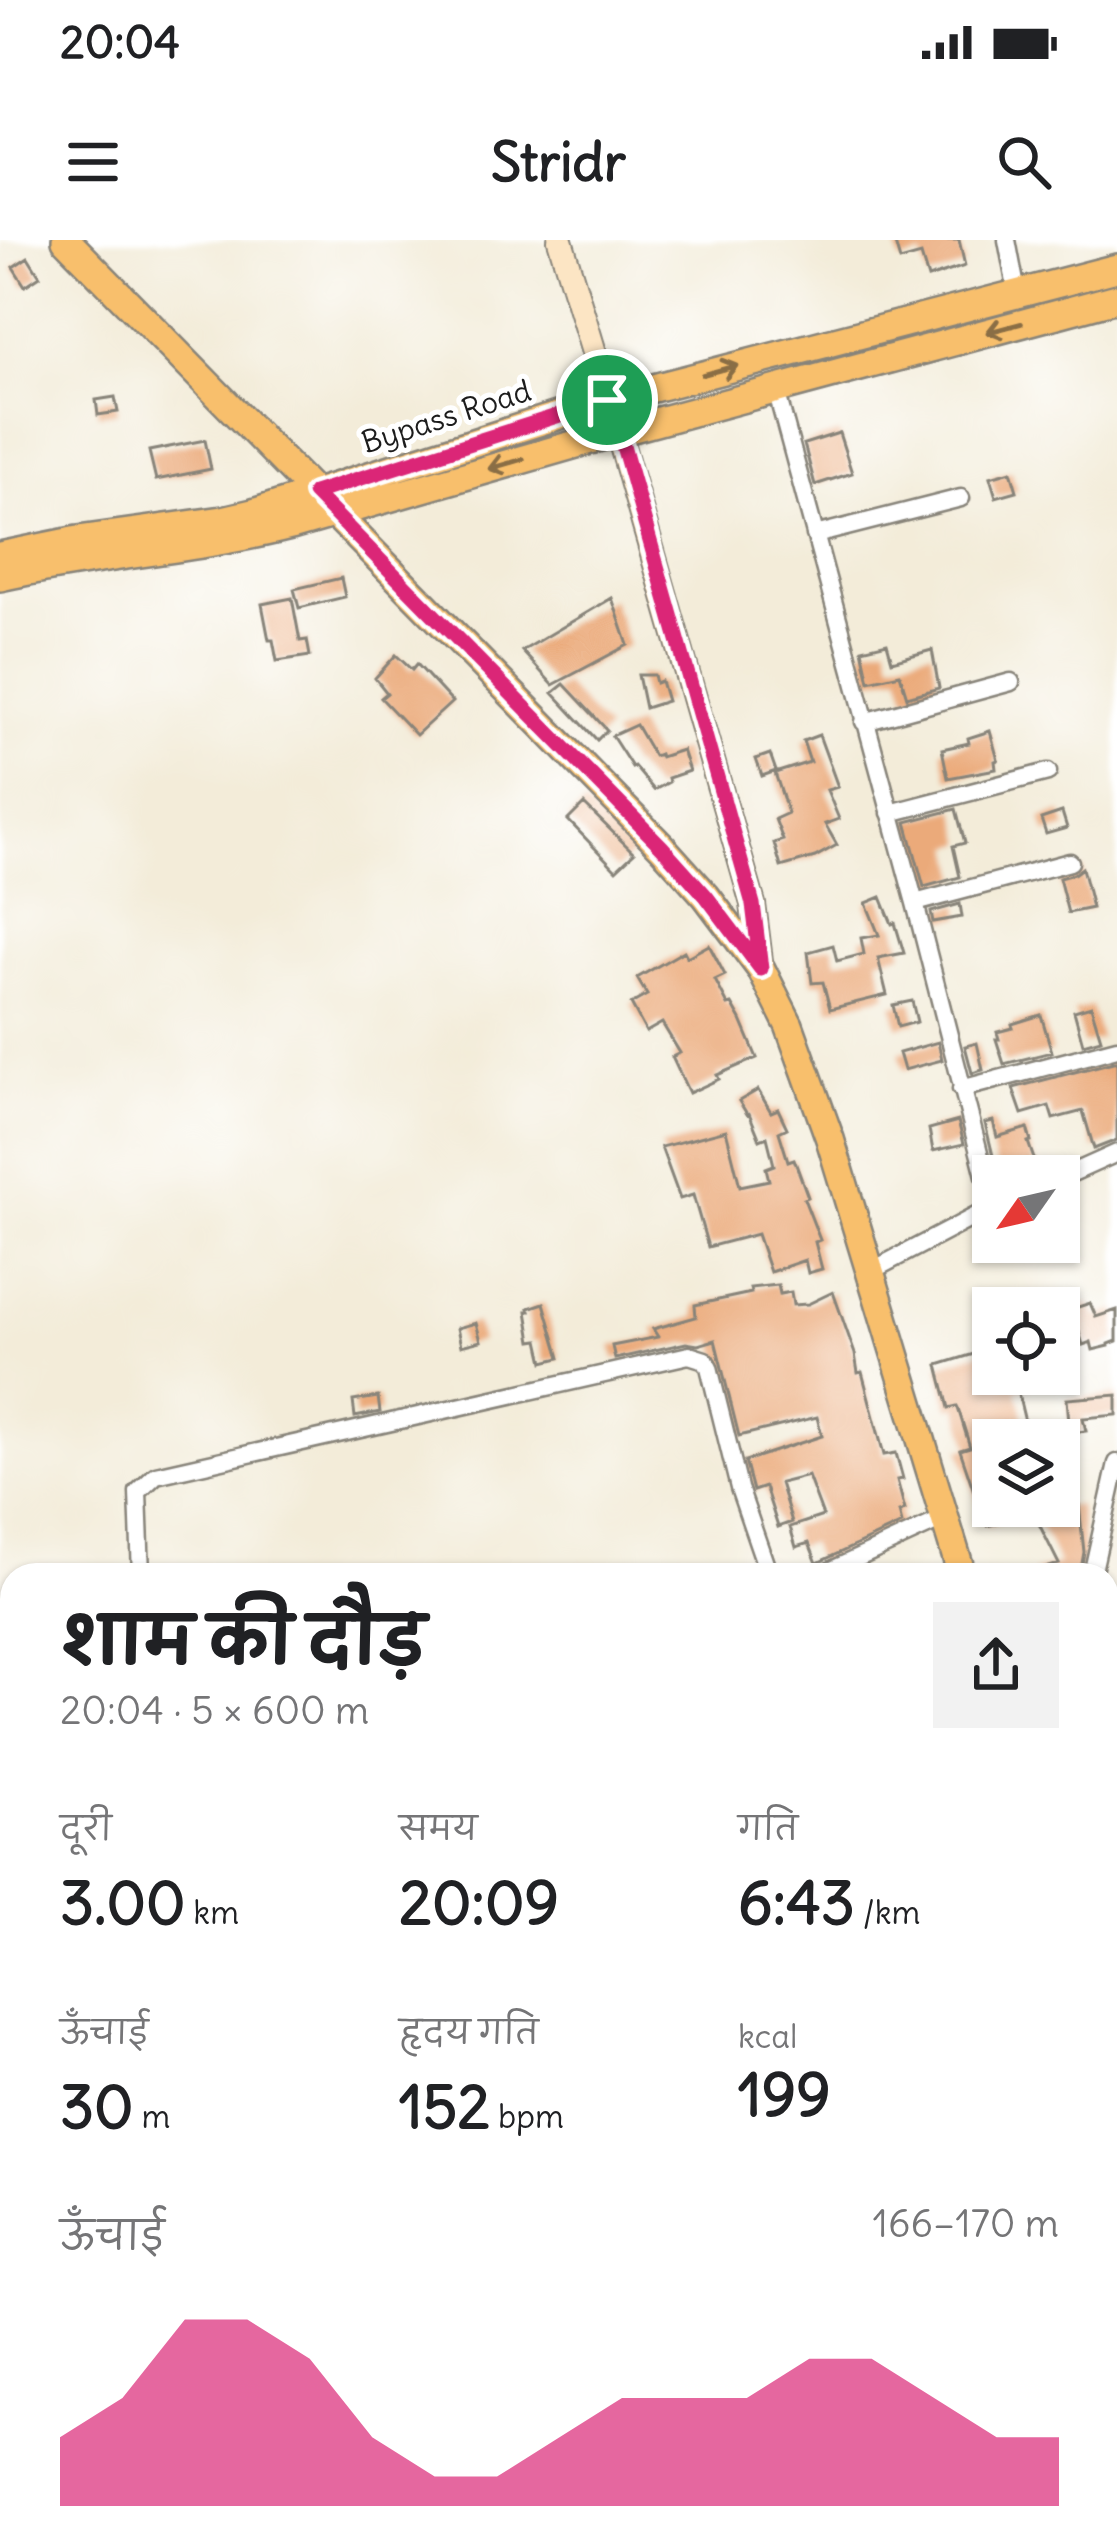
<!DOCTYPE html>
<html lang="hi">
<meta charset="utf-8">
<style>
:root{--surface:#fff;--page:#f2f2f2;--text:#202124;--muted:#757577;--accent:#db2777}
body{margin:0;font-family:Delius,"Playpen Sans Deva",sans-serif;background:var(--page);color:var(--text);height:100vh;display:flex;flex-direction:column;font-size:45px;white-space:nowrap}
*{box-sizing:border-box;margin:0}
p{font-size:39px;color:var(--muted)}
.icon{flex:none;width:66px;height:66px;fill:none;stroke:currentColor;stroke-width:2;stroke-linecap:round;stroke-linejoin:round}
.map{position:relative;flex:1;overflow:hidden}
.drawer{position:absolute;left:0px;top:1323px;width:1119px;height:972px;display:flex;flex-direction:column;background:var(--surface);border-radius:36px 36px 0 0;box-shadow:0 3px 9px #0004}
.drawer>*{flex:none}
.needle{width:78px;rotate:236deg}
.tools{position:absolute;left:972px;top:915px;display:grid;gap:24px}
.tools a{display:grid;place-items:center;width:108px;height:108px;border-radius:0px;background:var(--surface);box-shadow:0 3px 9px #0004;font-size:60px}
.pin{position:absolute;display:grid;place-items:center;width:102px;height:102px;color:#fff;margin:-51px;border:6px solid #fff;border-radius:50%;box-shadow:0 3px 12px #0007}
.round{display:grid;place-items:center;flex:none;width:126px;height:126px;border-radius:0px;background:var(--page)}
.overview{display:flex;align-items:center;justify-content:space-between;height:204px;padding:0 60px}
h1{font-size:66px;font-weight:700;line-height:90px}
.stats{display:grid;grid-template-columns:repeat(3,1fr);gap:18px;height:204px;padding:12px 60px}
.stats div{display:grid;align-content:center}
.stats b{font-size:60px;font-weight:700}
.stats small{font-size:33px;font-weight:400}
.stats p{font-size:33px}
.chart{height:336px;padding:24px 60px}
.chart p{display:flex;justify-content:space-between}
.chart svg{width:100%;height:216px;margin-top:12px;fill:var(--accent);opacity:.7}
.status{display:flex;justify-content:space-between;align-items:center;height:84px;padding:0 60px;background:var(--surface);direction:ltr}
.status svg{height:33px;fill:currentColor}
header{display:flex;justify-content:space-between;align-items:center;height:156px;padding:0 60px;background:var(--surface);font-size:54px;font-weight:700}
.map>svg:first-child{display:block}
.building{fill:#ebaa7a}
.lines{fill:none;stroke-linecap:round;stroke-linejoin:round}
.street-casing{stroke:#88847a;stroke-width:21}
.secondary-casing{stroke:#88847a;stroke-width:28}
.primary-casing{stroke:#88847a;stroke-width:32}
.street{stroke:#fff;stroke-width:16}
.secondary{stroke:#fce5c4;stroke-width:24}
.primary{stroke:#f8bf6c;stroke-width:27}
.oneway{stroke:#8a6e44}
.route-casing{stroke:#fff;stroke-width:24}
.route{stroke:#db2777;stroke-width:15}
.labels{text-anchor:middle;dominant-baseline:central;stroke-width:10;stroke-linejoin:round;paint-order:stroke}
.street-label{font-size:30px;fill:#1c1c1c;stroke:#fff}
</style>
<div class="status"><b>20:04</b><svg viewBox="0 0 49 12"><path d="M0 12V9h3v3zM5 12V6h3v6zM10 12V3h3v9zM15 12V0h3v12zM26 1h20v11H26zM47 4h2v5h-2z"/></svg></div>
<header><svg class="icon" aria-label="menu" viewBox="0 0 24 24"><path d="M4 6h16M4 12h16M4 18h16"/></svg>Stridr<svg class="icon" aria-label="search" viewBox="0 0 24 24"><circle cx="10" cy="10" r="6"/><path d="M15 15l6 6"/></svg></header>
<div class="map">
<svg width="1117" height="2295" viewBox="0 0 1117 2295">
<rect width="100%" height="100%" fill="#fff"/>
<filter id="ink" filterUnits="userSpaceOnUse"><feTurbulence type="fractalNoise" baseFrequency=".00833" numOctaves="2"/><feDisplacementMap in="SourceGraphic" scale="24" xChannelSelector="R" yChannelSelector="G"/><feConvolveMatrix kernelMatrix="1 2 1 2 8 2 1 2 1" color-interpolation-filters="sRGB"/></filter>
<filter id="wash" filterUnits="userSpaceOnUse"><feTurbulence type="fractalNoise" baseFrequency=".004" numOctaves="4" result="noise"/><feDisplacementMap in="SourceGraphic" scale="48" xChannelSelector="R" yChannelSelector="G"/><feGaussianBlur stdDeviation="2.7" result="paint"/><feColorMatrix in="noise" values="0 0 0 0 0 0 0 0 0 0 0 0 0 0 0 0 0 1.4 0 .05"/><feComposite in="paint" operator="in"/></filter>
<g filter="url(#wash)">
<rect width="100%" height="100%" fill="#f3ecd9"/>
<g id="blocks">
<!-- building -->
<path class="building" d="M894,0H959L965,26L928,38L921,15L900,21Z
M28,17L40,36L25,46L13,27Z
M115,157L118,172L98,175L96,160Z
M839,193L852,233L815,245L804,204Z
M205,200L211,229L156,240L149,211Z
M1011,231L1017,251L996,257L990,237Z
M341,338L345,357L299,368L294,349Z
M292,358L300,401L307,400L310,416L277,421L273,400H269L262,364Z
M612,358L628,405L553,445L522,411Z
M887,403L892,421L932,410L939,448L907,457L900,434L869,441L862,409Z
M396,415L412,430L417,424L452,462L416,495L381,458L387,453L375,438Z
M638,435H654L656,443L661,441L667,461L645,468Z
M564,444L607,490L597,500L553,453Z
M636,485L654,516L659,514L660,517L682,510L689,531L668,538L669,542L654,550L634,526L632,527L612,496Z
M990,491L998,520L995,521L996,529L948,538L942,509L969,503L968,498Z
M819,495L838,547L827,550L839,579L825,584L837,605L815,617L781,627L774,603L783,600L775,579L788,573L775,533L810,522L803,501Z
M770,514L776,531L762,536L756,519Z
M584,564L634,613L616,630L568,580Z
M956,569L965,603L953,606L960,637L924,647L906,582Z
M1062,572L1067,588L1046,594L1041,579Z
M1082,628L1092,668L1068,673L1059,638L1074,634Z
M881,657L892,684L895,683L904,713L878,718L887,755L830,769L823,742L812,743L808,712L833,705L837,721L864,714L861,698L879,695L866,663Z
M960,664L962,677L933,682L931,672Z
M709,705L725,735L715,740L728,765L732,764L741,780L757,818L717,835L719,839L689,853L672,817L680,813L662,783L646,792L631,764L647,755L637,738L684,711L687,717Z
M912,761L917,782L898,787L893,765Z
M1091,766L1101,799L1083,804L1074,771Z
M1041,775L1052,812L1004,824L996,799H999L997,792L1013,788L1012,784Z
M938,802L942,820L904,830L899,813Z
M977,803L983,830L972,833L965,806Z
M1117,821V900L1094,909L1083,871L1053,879L1049,866L1022,874L1013,848Z
M758,850L771,872L778,869L787,888L779,892L788,921L794,919L808,957L804,959L820,1000L815,1002L822,1029L808,1033L805,1020L770,1032L757,994L708,1007L693,955L680,959L661,907L726,890L740,946L769,940L766,928L774,925L767,897L760,900L749,873L747,874L739,861Z
M958,881L964,904L933,911L929,889Z
M993,881L997,897L1027,888L1031,901L1028,902L1040,936H998L985,883Z
M778,1045L780,1054L791,1052L793,1065L808,1064L833,1052L855,1114L858,1133L862,1132L884,1215L896,1213L903,1239L897,1240L905,1270L899,1272L902,1284L817,1323L809,1303L796,1307L790,1287L823,1276L808,1236L780,1243L792,1282L778,1287L765,1247L753,1251L745,1221L822,1196L817,1177L739,1196L715,1100L698,1105L686,1103L615,1119L612,1106L658,1097L653,1089L696,1077L695,1065L751,1053L750,1048Z
M544,1063L560,1118L544,1122L539,1100L532,1101L527,1071H530L529,1068Z
M1090,1063L1096,1077L1117,1070V1101L1109,1104V1106L1093,1110L1091,1102L1083,1105L1072,1069Z
M476,1083L481,1101L461,1106L457,1088Z
M987,1110L993,1134H1056L1057,1138L1017,1149L1026,1186L1003,1192L1005,1200H993V1266L1053,1268L1079,1265L1084,1312L1080,1335H1034L1033,1332L1059,1324L1033,1272L988,1286L981,1272L960,1210L970,1207L958,1168L957,1166L949,1168L938,1125Z
M1117,1155V1175L1083,1178L1086,1191L1070,1193L1067,1159Z
M378,1157L380,1172L355,1177L353,1161Z"/>
</g>
</g>
<g filter="url(#ink)">
<use href="#blocks" fill-opacity="0" stroke="#88847a" stroke-width="3"/>
<g class="lines">
<defs>
<path id="street" d="M1007,0L1017,53
M776,150L915,663L993,967
M815,295L961,258
M864,482L1011,442
M890,573L1048,532
M915,663L1070,622
M961,849L1117,808
M1059,939L1117,913
M871,1031L993,967
M141,1335L138,1252L156,1235L689,1115L705,1120L709,1127L739,1248L769,1335
M821,1335L945,1278
M1092,1335L1117,1223
M1107,1617L1117,1611
M1107,2081L1117,2079
M0,2163L12,2165
M1107,2231L1117,2230
M155,2283V2295
M651,2283L660,2295
M26,2295L28,2283
M183,2295V2283"/>
<path id="secondary" d="M560,0L618,192L753,664L761,729"/>
<path id="primary" d="M66,0L662,607L706,656L761,729L789,785L830,899L962,1335
M0,316L78,300L223,280L253,273L607,160L1117,28
M0,337C96,315 195,310 291,286L618,192L1117,58
M1107,1788L1117,1816"/>
</defs>
<!-- street casing -->
<use href="#street" class="street-casing"/>
<!-- secondary casing -->
<use href="#secondary" class="secondary-casing"/>
<!-- primary casing -->
<use href="#primary" class="primary-casing"/>
<!-- street -->
<use href="#street" class="street"/>
<!-- secondary -->
<use href="#secondary" class="secondary"/>
<!-- primary -->
<use href="#primary" class="primary"/>
</g>
<!-- one-way arrows -->
<defs><path id="oneway-shaft" d="M-6 0H5M1.5-3L5.5 0L1.5 3" fill="none" stroke-width="1.6" stroke-linecap="round" stroke-linejoin="round" transform="scale(3)"/></defs>
<g class="oneway">
<use href="#oneway-shaft" transform="translate(1004 88) rotate(165)"/>
<use href="#oneway-shaft" transform="translate(720 130) rotate(-15)"/>
<use href="#oneway-shaft" transform="translate(506 224) rotate(164)"/>
</g>
</g>
<g class="lines" filter="url(#ink)">
<defs>
<path id="route" d="M607,160L619,192L753,664L761,729L706,656L662,607L314,253Z"/>
</defs>
<!-- route casing -->
<use href="#route" class="route-casing"/>
<!-- route -->
<use href="#route" class="route"/>
</g>
<g class="labels">
<!-- street labels -->
<g class="street-label">
<text transform="translate(446 176) rotate(-18)">Bypass Road</text>
</g>
</g>
</svg>
<div class="tools">
<a><svg class="needle" viewBox="-14 -14 28 28"><path d="M0-13l5 13h-10z" fill="#e53935"/><path d="M0 13l5-13h-10z" fill="#757577"/></svg></a>
<a><svg class="icon" aria-label="locate" viewBox="0 0 24 24"><circle cx="12" cy="12" r="6"/><path d="M12 2v4M12 18v4M2 12h4M18 12h4"/></svg></a>
<a><svg class="icon" aria-label="layers" viewBox="0 0 24 24"><path d="M12 4l9 5-9 5-9-5zM3 14l9 5 9-5"/></svg></a>
</div>
<div class="pin" style="left:607px;top:160px;background:#1e9e55"><svg class="icon" aria-label="arrive" viewBox="0 0 24 24"><path d="M6 21V4h12l-3 4 3 4H6"/></svg></div>
<section class="drawer">
<div class="overview"><div><h1>शाम की दौड़</h1><p>20:04 · 5 × 600 m</p></div><a class="round"><svg class="icon" aria-label="share" viewBox="0 0 24 24"><path d="M12 15V3M7 8l5-5 5 5M5 13v7h14v-7"/></svg></a></div>
<div class="stats">
<div><p>दूरी</p><b>3.00<small> km</small></b></div>
<div><p>समय</p><b>20:09</b></div>
<div><p>गति</p><b>6:43<small> /km</small></b></div>
</div>
<div class="stats">
<div><p>ऊँचाई</p><b>30<small> m</small></b></div>
<div><p>हृदय गति</p><b>152<small> bpm</small></b></div>
<div><p>kcal</p><b>199</b></div>
</div>
<div class="chart"><p><span>ऊँचाई</span>166–170 m</p>
<svg viewBox="0 0 160 44" preserveAspectRatio="none"><path d="M0 44V30L10 22L20 6L30 6L40 14L50 30L60 38L70 38L80 30L90 22L100 22L110 22L120 14L130 14L140 22L150 30L160 30V44z"/></svg>
</div>
</section>
</div>
